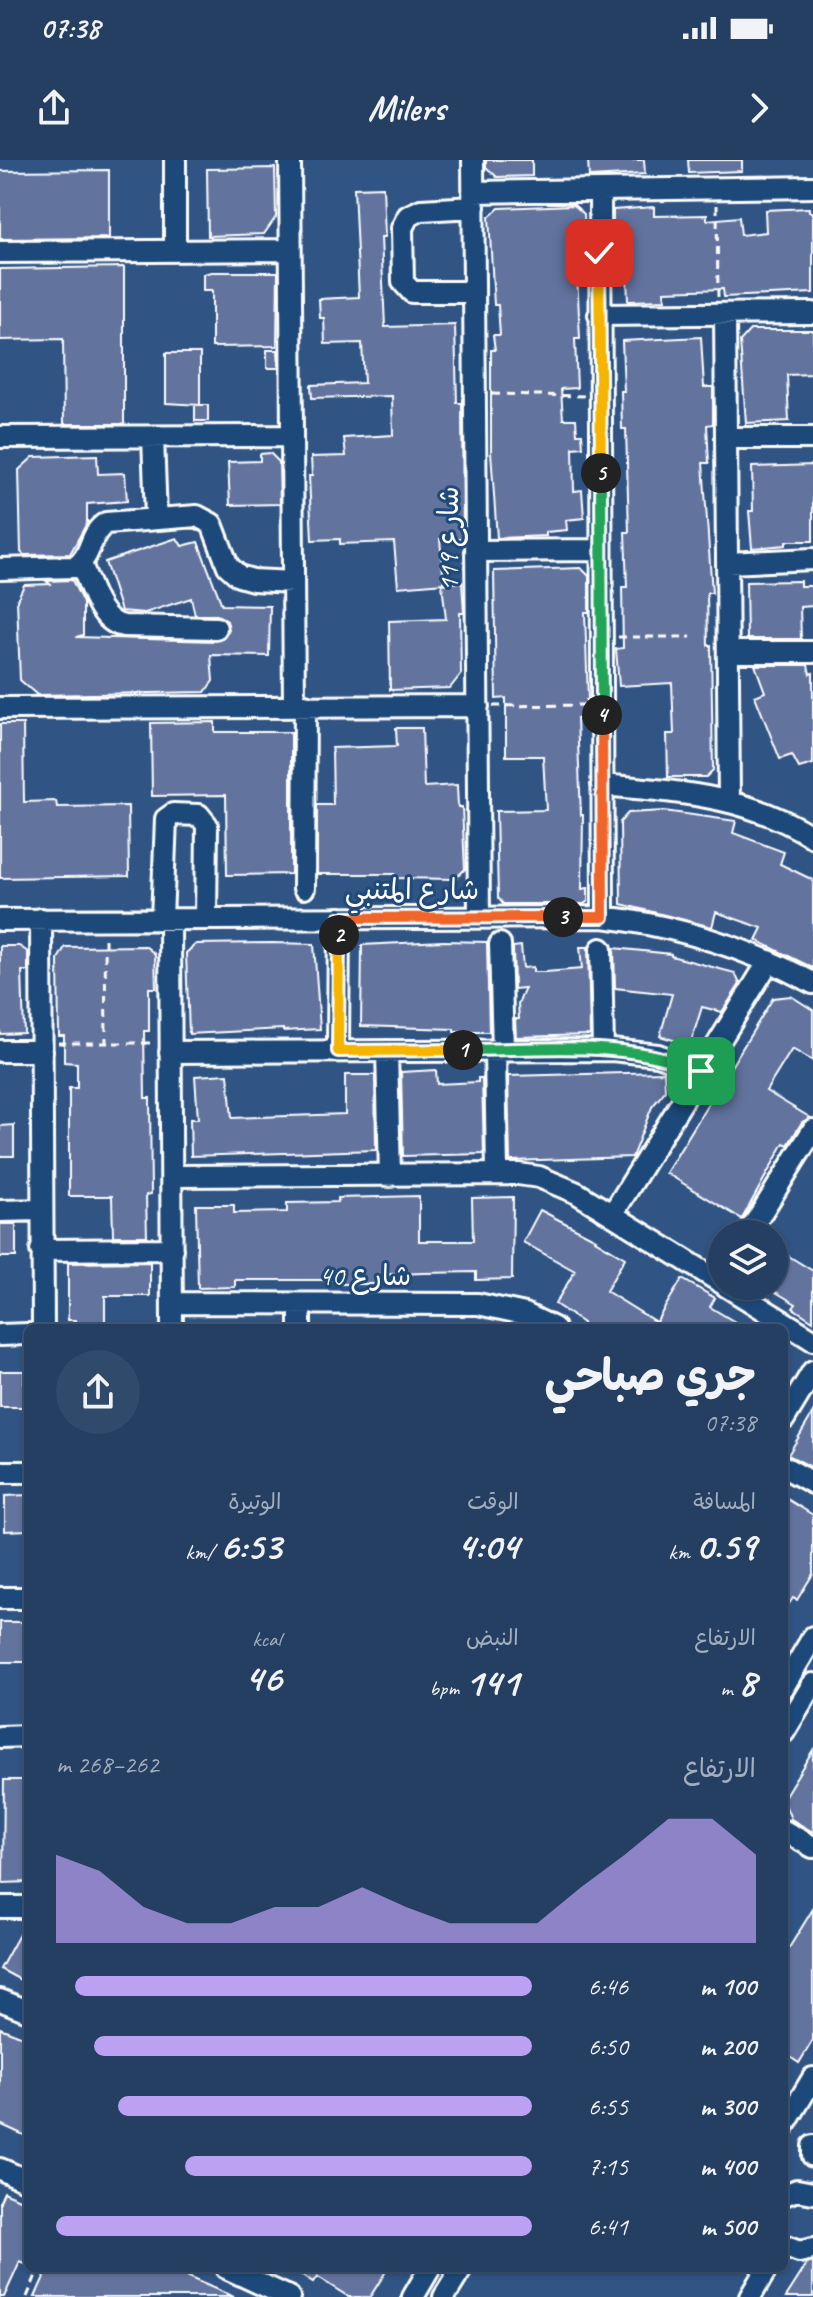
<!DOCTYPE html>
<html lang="ar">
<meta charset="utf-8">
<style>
:root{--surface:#243f62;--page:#304a6b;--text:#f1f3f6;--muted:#a3afbe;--line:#415877;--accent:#bca0f2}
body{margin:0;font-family:Caveat,"Playpen Sans Arabic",sans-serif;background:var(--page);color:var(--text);direction:rtl;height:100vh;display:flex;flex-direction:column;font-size:30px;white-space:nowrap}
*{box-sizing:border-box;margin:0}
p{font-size:26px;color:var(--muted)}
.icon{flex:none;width:44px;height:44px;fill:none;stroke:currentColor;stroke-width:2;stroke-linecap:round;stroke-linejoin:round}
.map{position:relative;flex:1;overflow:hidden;direction:ltr}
.side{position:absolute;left:24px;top:1164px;width:764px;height:948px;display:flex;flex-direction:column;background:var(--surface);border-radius:12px;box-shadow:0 2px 6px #0004,0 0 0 2px var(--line);direction:rtl}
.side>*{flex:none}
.controls{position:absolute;left:708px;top:1060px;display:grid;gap:16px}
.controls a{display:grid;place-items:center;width:80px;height:80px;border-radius:50%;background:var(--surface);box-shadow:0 2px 6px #0004,0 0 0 2px var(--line);font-size:40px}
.pin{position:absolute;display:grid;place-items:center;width:68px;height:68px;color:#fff;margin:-34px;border-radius:16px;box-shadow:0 4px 12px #0006}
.km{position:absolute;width:40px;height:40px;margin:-20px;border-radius:50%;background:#222;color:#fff;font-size:22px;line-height:40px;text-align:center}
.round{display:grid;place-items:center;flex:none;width:84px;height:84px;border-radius:42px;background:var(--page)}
.headline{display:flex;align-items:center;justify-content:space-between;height:136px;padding:0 32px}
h1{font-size:44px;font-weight:700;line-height:60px}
.figures{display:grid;grid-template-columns:repeat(3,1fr);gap:12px;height:136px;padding:8px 32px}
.figures div{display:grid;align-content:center}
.figures b{font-size:40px;font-weight:700}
.figures small{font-size:22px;font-weight:400}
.figures p{font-size:22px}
.chart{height:224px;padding:16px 32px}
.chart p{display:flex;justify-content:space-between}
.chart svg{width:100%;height:144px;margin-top:8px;fill:var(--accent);opacity:.7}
ul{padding:0 32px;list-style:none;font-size:26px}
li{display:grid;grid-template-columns:128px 96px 1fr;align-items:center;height:60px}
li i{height:20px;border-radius:10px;background:var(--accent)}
.status{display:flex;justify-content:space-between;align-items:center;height:56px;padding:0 40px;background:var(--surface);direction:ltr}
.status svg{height:22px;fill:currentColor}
header{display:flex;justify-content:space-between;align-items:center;height:104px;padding:0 32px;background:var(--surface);font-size:36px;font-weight:700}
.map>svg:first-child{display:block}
.building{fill:#62739e;stroke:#fff;stroke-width:2}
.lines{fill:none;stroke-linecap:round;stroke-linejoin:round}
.minor-casing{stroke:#fff;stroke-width:26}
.path{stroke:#fff;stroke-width:3;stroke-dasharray:8 6;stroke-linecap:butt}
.minor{stroke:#1f4a7a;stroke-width:20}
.split-1-casing{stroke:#fff;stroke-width:16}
.split-2-casing{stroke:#fff;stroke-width:16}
.split-3-casing{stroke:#fff;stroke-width:16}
.split-4-casing{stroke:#fff;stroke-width:16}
.split-5-casing{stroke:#fff;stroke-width:16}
.split-6-casing{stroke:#fff;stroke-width:16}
.split-1{stroke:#22a559;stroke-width:10}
.split-2{stroke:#f5b400;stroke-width:10}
.split-3{stroke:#f0652b;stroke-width:10}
.split-4{stroke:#f0652b;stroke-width:10}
.split-5{stroke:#22a559;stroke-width:10}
.split-6{stroke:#f5b400;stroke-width:10}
.labels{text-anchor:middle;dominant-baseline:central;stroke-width:6;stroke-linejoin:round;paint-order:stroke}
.street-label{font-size:28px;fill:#fff;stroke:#1f4a7a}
</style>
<div class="status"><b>07:38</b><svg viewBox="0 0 49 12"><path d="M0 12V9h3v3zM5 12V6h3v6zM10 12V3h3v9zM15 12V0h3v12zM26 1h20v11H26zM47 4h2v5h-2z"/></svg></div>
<header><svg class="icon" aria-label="forward" viewBox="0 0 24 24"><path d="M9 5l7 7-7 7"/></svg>Milers<svg class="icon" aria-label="share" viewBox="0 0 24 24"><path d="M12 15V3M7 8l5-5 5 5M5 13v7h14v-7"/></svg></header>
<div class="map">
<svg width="813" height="2137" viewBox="0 0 813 2137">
<rect width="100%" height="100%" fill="#305483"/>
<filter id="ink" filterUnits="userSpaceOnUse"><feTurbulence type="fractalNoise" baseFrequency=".0125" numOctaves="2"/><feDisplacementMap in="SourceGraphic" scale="16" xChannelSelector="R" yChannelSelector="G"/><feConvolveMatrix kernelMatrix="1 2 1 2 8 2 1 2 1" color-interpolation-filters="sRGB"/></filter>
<g filter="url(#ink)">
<!-- building -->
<path class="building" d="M486,0H532V16L497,17L486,7Z
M588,0H644L645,14L589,17Z
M688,0H742V11L689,13Z
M275,8L276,57L264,74L208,76L207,9Z
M109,10V78L0,79V11Z
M383,27L385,77H381L385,167L455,165L457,243H462L463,379H440L444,423L398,427L394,382L340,384V379L312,380L309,316H312L311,297L346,296L344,278L393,275L392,236L312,238L311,225L364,223L362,183L325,184L324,158H320L319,139L359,137L354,28Z
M574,45L584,54L585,90H576L580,179H575L577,228L561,229L563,259H576L577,274H582L583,287L573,288L574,331L582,330L584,358L566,360L567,370L546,372V376L497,378L491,292V190H495L493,175H500L498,145H494L489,57L499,48Z
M654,47V56L707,55V60L739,57L741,75L766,72L765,50L809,48V52H813V133L724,137L723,129L664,131L665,140L628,141L626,93L613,94V50Z
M124,107V264H64L63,179L0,180V109Z
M211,112H278L277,186L212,187V131H203V114Z
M750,170H813V214L787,215L789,261L746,263L740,181Z
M701,177L704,227H713V264L707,265L709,303H703L712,433H707L708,485H711L713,610L706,617H668L667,574H674L672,523L619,526L616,489L623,488L622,427H627L625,372H629L626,269H622L621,231H624L622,181Z
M267,190H278L279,208H267Z
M166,193H200V245L166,243Z
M195,245H208V261H195Z
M270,293L279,302L280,344L230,345L228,302L260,301V294Z
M97,295L98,314L125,313L127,341L87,344V363L70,394L24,395L21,392L19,310L33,297Z
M813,305V381H786V385L752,388L749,351H753L752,307Z
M177,378L182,386L198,382L222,445L270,446L269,496L211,495L213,521L205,532L37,535L20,520L17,440L24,425L50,424L46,421L72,420L83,443V475L76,477L216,481L223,479L229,469L227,461L217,455H195L191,438L145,453L121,451L105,402Z
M581,408L589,416V452H585L588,540H586V558H577L581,655H583L582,729L588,728V741L584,744H503L498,738L496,651L546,650L543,596H506V538L496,539L494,411Z
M800,421V426H813V446L800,447L801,479H747L746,422Z
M462,422L464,453H460L461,514L450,528L390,530L389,461L446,459L442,424Z
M755,505H808L810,514L813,513V604L799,608L792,595L780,599L755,536L765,532Z
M215,562V572H291V714L227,715L226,635L152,636L151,563Z
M0,564H23L24,642L56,641L57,647L128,646L129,716L0,718Z
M396,568H422L424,627L457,625L458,647H462L465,709L455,719L395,718V714H317V645H333L332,588L397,586Z
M664,651L736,661L733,673L784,692L780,704L813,720V808L756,780L762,768L716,752L712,767L621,744L620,662L628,653Z
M443,781L487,782L489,872H454V869L361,866L362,785Z
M272,783L314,784L320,869L283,871V869L189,874L186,793L196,784Z
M0,786H19L28,792V811H22L24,873L0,874Z
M145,786L155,794L156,828H149V871H144L145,938H150L151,1034L146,1035L147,1076H113L112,1036H69V928H77V903L64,902V876H59L58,799L65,787Z
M521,786L523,808L533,807V812H545L582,809L580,787H588L590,875L516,877L515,859H519L518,844L525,828L514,829L513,787Z
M614,788L671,794V796L735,813L740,824L722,852L702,847L690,885L660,876L672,834L615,828Z
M791,836L813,850V901L792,889L766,931L811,958L802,962L788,985L784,983L742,1059L666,1013L773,838Z
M436,910L437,924L478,922V918H482L484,994L403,996L401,912Z
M664,912L665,931L652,947L632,997L510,1001L508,916Z
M228,914L232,958L345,954V915H375L376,990L191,996L190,959H198L195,916Z
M14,965V996H0V966Z
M419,1036V1081H473L472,1038L513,1037L512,1119L476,1120V1112L423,1113L377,1115L378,1124H340V1120H235V1127L198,1128L196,1045H234V1053L287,1052V1043L338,1042V1038Z
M540,1050L596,1079L595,1080L625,1098L606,1131L656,1162L682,1119L715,1138L710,1147L745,1168H580L583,1163L555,1144L575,1111L523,1082Z
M0,1064H16V1097H0Z
M774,1087L813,1111V1161L793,1148L796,1144L774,1131Z
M150,1102V1136H105V1168H76V1160H68V1103Z
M0,1211H24V1247H0Z
M813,1253V1308L788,1295Z
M28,1335V1370L5,1371V1336Z
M784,1337L813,1355V1414L797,1440L793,1438L784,1451Z
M0,1462H28V1502H0Z
M813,1590V1672L791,1659L784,1642V1637Z
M4,1620H28V1722L3,1723Z
M813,1749V1880L799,1903L784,1893V1796Z
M27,1760H28V1824L0,1809Z
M0,1868L28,1879V1977L0,1964Z
M4,2032L28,2043V2105L20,2102L4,2137H0V2041Z
M813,2102V2137H786L807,2104Z
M48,2108H167L234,2137H35Z
M290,2108H388L370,2137H349L317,2117L313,2123Z"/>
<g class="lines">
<defs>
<path id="minor" d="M175,0V91
M290,0L294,545
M473,0L479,757
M600,31L603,757
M473,32L813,27
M474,47L421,50L408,56L402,68L403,122L412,132H474
M0,92L290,90
M725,154L729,640
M599,155L813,153
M0,277L292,276
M153,277L156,358
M727,278H813
M476,391L601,390
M728,403L813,399
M81,404C90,424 99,463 124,466L216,468
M0,409L75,407C93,396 88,374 106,363L197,356L212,364L228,406L239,416L253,420L293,422
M729,492H813
M0,548L478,546
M602,625C679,632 746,635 813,677
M304,728L305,545
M41,759L43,1168
M162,759L166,659L173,654L199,655L207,665L206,758
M170,759L172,1168
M0,760L603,757C678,766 746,787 813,823
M500,784L503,890
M601,789L603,890
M495,890L497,1014
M0,891H42
M338,891L339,758
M387,891L390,1016
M170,892L612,890L658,895L701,911
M172,1016L518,1014L539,1017L577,1033L722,1123
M0,1051L42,1050
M612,1055L769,801
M748,1074L813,970
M41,1090L172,1089
M726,1126L813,1180
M172,1143L478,1144L525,1154L554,1168
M300,1168V1144
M0,1175L28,1174
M784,1259L813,1211
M784,1307L813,1323
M0,1312H28
M0,1438H28
M784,1526L813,1477
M784,1572L813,1524
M0,1577L28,1576
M784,1671L813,1687
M0,1747H28
M0,1840L28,1851
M784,1966L813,1918
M813,1986V1996
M0,2009L28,2021
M784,2035L797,2030L813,2033
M784,2086L799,2092L813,2089
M226,2108L289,2137
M413,2137L430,2108
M444,2137L462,2108
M750,2137L767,2108"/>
</defs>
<!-- minor casing -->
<use href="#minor" class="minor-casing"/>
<!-- path -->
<path class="path" d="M717,45L718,137
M492,234L584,236
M618,477H691
M493,546L586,545
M105,779L106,883
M58,883H154
M27,2137L39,2108"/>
<!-- minor -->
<use href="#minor" class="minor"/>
</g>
</g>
<g class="lines" filter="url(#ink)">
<defs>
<path id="split-1" d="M463,890C542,890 628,879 701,911"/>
<path id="split-2" d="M339,775L338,891L463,890"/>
<path id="split-3" d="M339,775V758L563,757"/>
<path id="split-4" d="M563,757H603L602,555"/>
<path id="split-5" d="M601,313L602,555"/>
<path id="split-6" d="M599,93L601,313"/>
</defs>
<!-- split-1 casing -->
<use href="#split-1" class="split-1-casing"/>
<!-- split-2 casing -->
<use href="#split-2" class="split-2-casing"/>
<!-- split-3 casing -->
<use href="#split-3" class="split-3-casing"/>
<!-- split-4 casing -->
<use href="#split-4" class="split-4-casing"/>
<!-- split-5 casing -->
<use href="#split-5" class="split-5-casing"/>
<!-- split-6 casing -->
<use href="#split-6" class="split-6-casing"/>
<!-- split-1 -->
<use href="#split-1" class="split-1"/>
<!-- split-2 -->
<use href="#split-2" class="split-2"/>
<!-- split-3 -->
<use href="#split-3" class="split-3"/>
<!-- split-4 -->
<use href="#split-4" class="split-4"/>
<!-- split-5 -->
<use href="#split-5" class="split-5"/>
<!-- split-6 -->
<use href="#split-6" class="split-6"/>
</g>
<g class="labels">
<!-- street labels -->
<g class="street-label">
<text transform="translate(448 379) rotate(-90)">شارع 119</text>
<text x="412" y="729">شارع المتنبي</text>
<text x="365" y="1115">شارع 40</text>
</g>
</g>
</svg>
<div class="controls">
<a><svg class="icon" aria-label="layers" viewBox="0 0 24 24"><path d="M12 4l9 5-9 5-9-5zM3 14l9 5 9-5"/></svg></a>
</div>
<div class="pin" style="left:701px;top:911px;background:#1e9e55"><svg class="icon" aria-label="arrive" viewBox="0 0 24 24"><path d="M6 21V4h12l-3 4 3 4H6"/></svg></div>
<div class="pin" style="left:599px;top:93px;background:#d93025"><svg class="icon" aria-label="check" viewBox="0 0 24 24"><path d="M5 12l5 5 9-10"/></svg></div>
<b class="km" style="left:463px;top:890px">1</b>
<b class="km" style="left:339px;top:775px">2</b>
<b class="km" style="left:563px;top:757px">3</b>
<b class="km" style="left:602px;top:555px">4</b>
<b class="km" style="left:601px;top:313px">5</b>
<section class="side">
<div class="headline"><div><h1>جري صباحي</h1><p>07:38</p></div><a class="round"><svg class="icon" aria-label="share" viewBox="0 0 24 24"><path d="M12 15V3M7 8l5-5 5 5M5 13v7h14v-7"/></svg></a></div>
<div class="figures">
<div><p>المسافة</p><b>0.59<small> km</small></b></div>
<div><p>الوقت</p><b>4:04</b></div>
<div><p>الوتيرة</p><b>6:53<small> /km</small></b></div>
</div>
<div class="figures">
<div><p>الارتفاع</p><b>8<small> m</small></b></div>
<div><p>النبض</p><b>141<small> bpm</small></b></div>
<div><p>kcal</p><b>46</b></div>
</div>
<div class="chart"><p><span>الارتفاع</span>262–268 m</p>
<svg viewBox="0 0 160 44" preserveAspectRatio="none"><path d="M0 44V17L10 22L20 33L30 38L40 38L50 33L60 33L70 27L80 33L90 38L100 38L110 38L120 27L130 17L140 6L150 6L160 17V44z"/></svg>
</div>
<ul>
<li><b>100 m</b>6:46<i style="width:96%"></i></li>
<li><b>200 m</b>6:50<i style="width:92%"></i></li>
<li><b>300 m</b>6:55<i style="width:87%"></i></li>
<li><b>400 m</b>7:15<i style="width:73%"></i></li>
<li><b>500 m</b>6:41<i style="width:100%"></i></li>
</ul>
</section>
</div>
